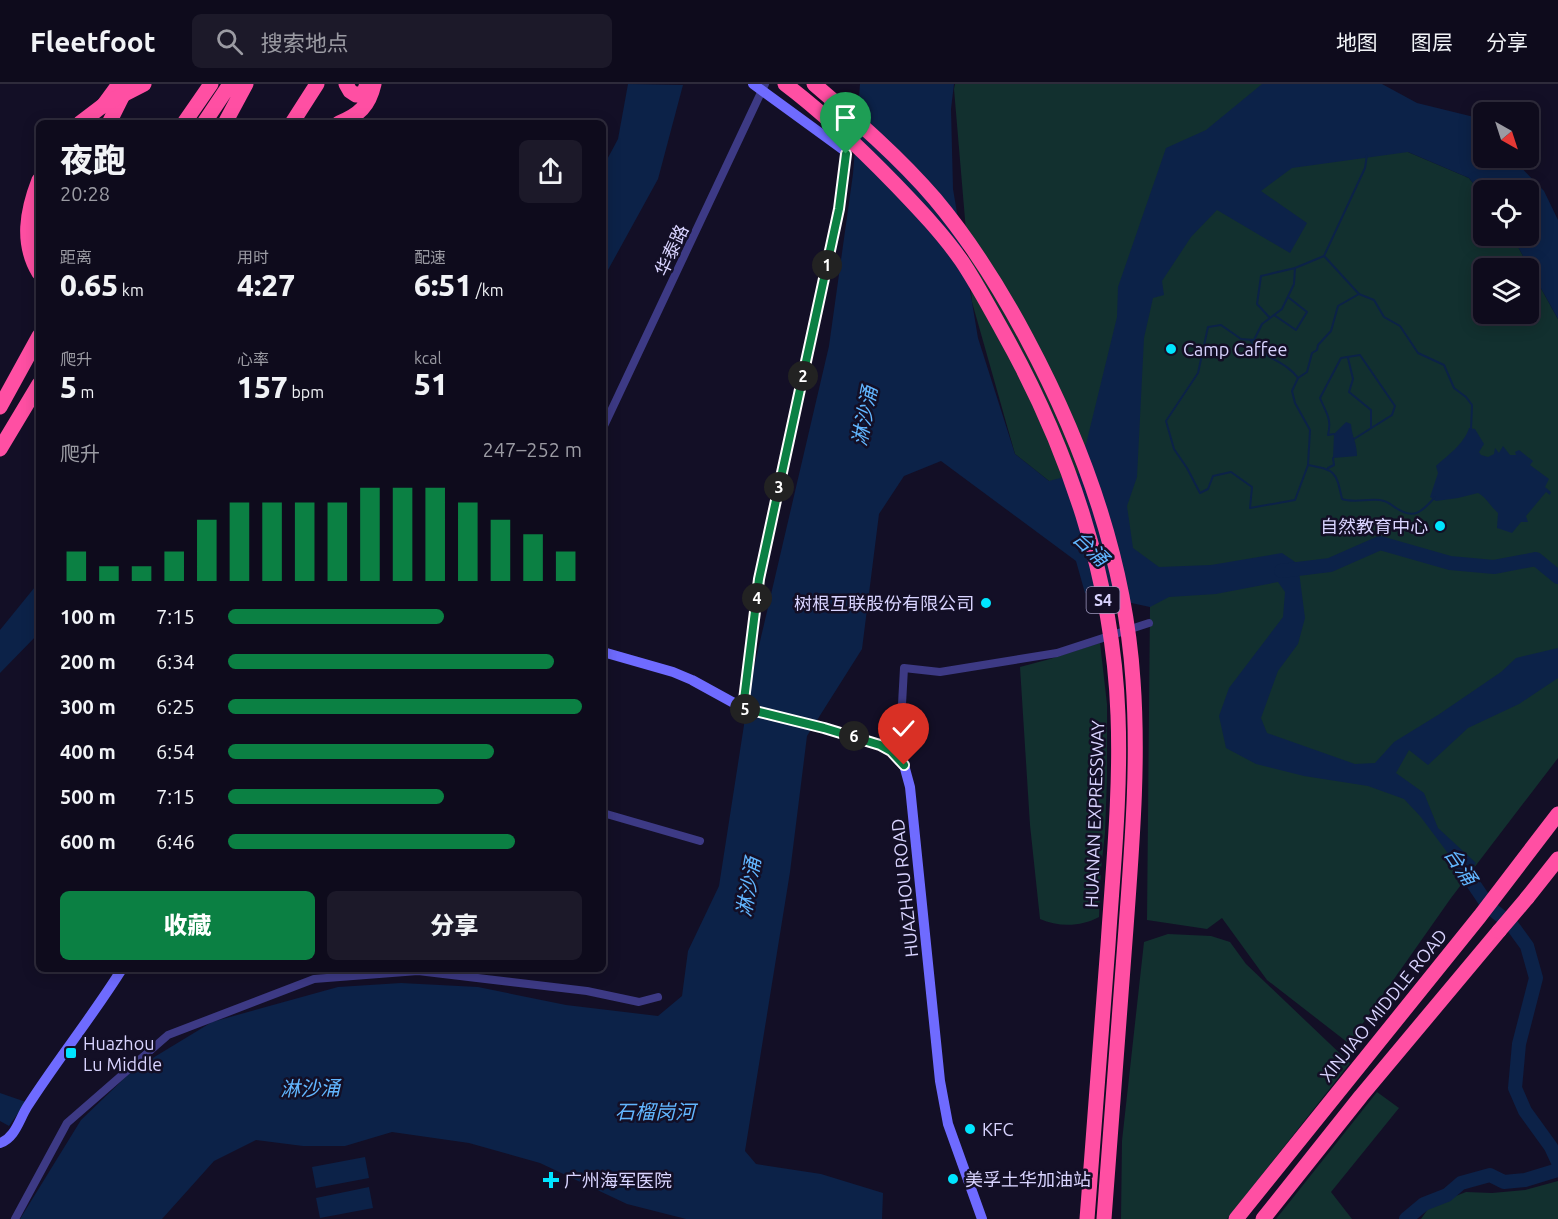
<!DOCTYPE html>
<html lang="zh">
<meta charset="utf-8">
<style>
:root{--surface:#0e0b1c;--page:#1c1929;--text:#f1f3f6;--muted:#9b9ba3;--line:#2e2b3b;--accent:#0b8043}
body{margin:0;font-family:Ubuntu,"Noto Sans SC",sans-serif;background:var(--page);color:var(--text);height:100vh;display:flex;flex-direction:column;font-size:22px;white-space:nowrap}
*{box-sizing:border-box;margin:0}
p{font-size:20px;color:var(--muted)}
.icon{flex:none;width:33px;height:33px;fill:none;stroke:currentColor;stroke-width:2;stroke-linecap:round;stroke-linejoin:round}
.map{position:relative;flex:1;overflow:hidden}
.sheet{position:absolute;left:36px;top:36px;width:570px;height:852px;display:flex;flex-direction:column;background:var(--surface);border-radius:9px;box-shadow:0 3px 15px #0003,0 0 0 2px var(--line)}
.sheet>*{flex:none}
.needle{width:39px;rotate:141deg}
.tools{position:absolute;left:1473px;top:18px;display:grid;gap:12px}
.tools a{display:grid;place-items:center;width:66px;height:66px;border-radius:9px;background:var(--surface);box-shadow:0 3px 15px #0003,0 0 0 2px var(--line);font-size:30px}
.pin{position:absolute;display:grid;place-items:center;width:51px;height:51px;color:#fff;margin:-62px -26px;border-radius:50% 50% 50% 0;rotate:-45deg;box-shadow:0 0 6px #0007}
.pin .icon{rotate:45deg}
.km{position:absolute;width:30px;height:30px;margin:-15px;border-radius:50%;background:#222;color:#fff;font-size:16px;line-height:30px;text-align:center}
.round{display:grid;place-items:center;flex:none;width:63px;height:63px;border-radius:9px;background:var(--page)}
.head{display:flex;align-items:center;justify-content:space-between;height:102px;padding:0 24px}
h1{font-size:33px;font-weight:800;line-height:45px}
.figures{display:grid;grid-template-columns:repeat(3,1fr);gap:9px;height:102px;padding:6px 24px}
.figures div{display:grid;align-content:center}
.figures b{font-size:30px;font-weight:800}
.figures small{font-size:16px;font-weight:400}
.figures p{font-size:16px}
.chart{height:168px;padding:12px 24px}
.chart p{display:flex;justify-content:space-between}
.chart svg{width:100%;height:108px;margin-top:6px;stroke:var(--accent);stroke-width:6}
.button{display:flex;gap:12px;margin-top:auto;padding:12px 24px}
.button a{flex:1;height:69px;border-radius:9px;background:var(--accent);color:#fff;font-size:24px;font-weight:800;line-height:69px;text-align:center}
.button a+a{background:var(--page);color:var(--text)}
ul{padding:0 24px;list-style:none;font-size:20px}
li{display:grid;grid-template-columns:96px 72px 1fr;align-items:center;height:45px}
li i{height:15px;border-radius:8px;background:var(--accent)}
header{display:flex;align-items:center;gap:36px;box-sizing:border-box;height:84px;padding:0 30px;background:var(--surface);border-bottom:2px solid var(--line)}
header strong{font-size:28px}
nav{display:flex;gap:33px;margin-inline-start:auto;font-size:21px}
.search{width:420px;height:54px;background:var(--page);display:flex;align-items:center;gap:15px;box-sizing:border-box;padding:0 21px;border-radius:9px;color:var(--muted);font-size:22px}
.map>svg:first-child{display:block}
.green{fill:#12302f;fill-rule:evenodd}
.water{fill:#0c2248}
.lines{fill:none;stroke-linecap:round;stroke-linejoin:round}
.stream{stroke:#0c2248;stroke-width:2}
.river{stroke:#0c2248;stroke-width:14}
.street{stroke:#3d3a85;stroke-width:8}
.secondary{stroke:#6f6bff;stroke-width:10}
.highway{stroke:#ff4fa3;stroke-width:15}
.highway-bridge{stroke:#ff4fa3;stroke-width:15}
.route-casing{stroke:#fff;stroke-width:12}
.route{stroke:#0b8043;stroke-width:8}
.poi-dot{fill:#00e5ff;stroke:#130f26;stroke-width:2}
.labels{text-anchor:middle;dominant-baseline:central;stroke-width:5;stroke-linejoin:round;paint-order:stroke}
.shield{fill:#130f26;stroke:#9e99be;stroke-width:1.5}
.shield-label{font-size:16px;font-weight:bold;fill:#d9d4ff}
.street-label{font-size:18px;fill:#d9d4ff;stroke:#130f26}
.poi-label{font-size:18px;fill:#d9d4ff;stroke:#130f26;text-anchor:start}
.water-label{font-size:20px;font-style:italic;fill:#62b6ff;stroke:#130f26}
</style>
<header>
<strong>Fleetfoot</strong>
<div class="search"><svg class="icon" aria-label="search" viewBox="0 0 24 24"><circle cx="10" cy="10" r="6"/><path d="M15 15l6 6"/></svg>搜索地点</div>
<nav><a>地图</a><a>图层</a><a>分享</a></nav>
</header>
<div class="map">
<svg width="1558" height="1135" viewBox="0 0 1558 1135">
<rect width="100%" height="100%" fill="#130f26"/>
<!-- green -->
<path class="green" d="M955,0H1380L1408,68L1469,94L1483,112L1484,152H1512L1558,235V674L1451,814L1354,952L1347,958L1267,896L1222,834L1207,845L1147,836L1150,523L1049,397L1015,370L972,218L954,5ZM1484,184H1528V230H1484Z
M1100,559L1107,620V694L1105,749L1101,785L1099,833C1081,843 1058,843 1040,835L1030,741L1020,583L1050,575Z
M1168,850L1211,852L1230,858L1246,880L1350,979L1227,1135H1121L1122,1057L1144,858Z
M1377,1008L1399,1024L1331,1108L1352,1135H1276Z
M1558,1097V1135H1421L1430,1122L1466,1108L1492,1109L1525,1106Z"/>
<!-- water -->
<path class="water" d="M628,0L683,1L658,95L603,195V83L618,55Z
M860,0H954L951,25L953,105L978,254L1015,370L1049,397L1079,389L1117,233L1118,203L1166,64L1206,46L1262,0H1382L1417,19L1474,33L1483,43L1484,74H1512L1544,107L1558,136V235L1512,152H1528V106H1484L1483,112L1469,94L1408,68L1292,84L1261,107L1307,139L1290,169L1217,126L1191,153L1162,197L1164,211L1153,214L1144,254L1137,393L1127,422L1133,464L1159,483L1211,481L1282,469L1298,480L1305,534L1298,560L1278,587L1261,634L1267,649L1355,680L1375,679L1394,658L1438,631L1501,588L1516,574L1558,564V594L1519,620L1468,644L1428,681L1409,666L1396,689L1424,709L1438,744L1476,779L1465,792L1420,732L1404,715L1368,702L1304,692L1256,680L1226,664L1219,632L1229,604L1283,533L1285,508L1278,498L1216,510L1169,513L1150,523L1085,509L1076,477L941,377L904,392L879,430L862,565L807,652L790,788L745,1067L756,1080L821,1090L883,1109L882,1135H686L627,1120L540,1079L469,1059L392,1048L345,1062H303L256,1056L214,1077L162,1135H20L81,1036L133,986L212,938L338,903L401,899L478,903L566,921L658,932L682,912L688,867L719,802L751,596L829,262L853,90Z
M1346,338L1351,340C1352,353 1357,359 1357,372L1333,374L1334,350Z
M1469,344L1475,345L1484,360L1479,368L1481,371L1488,373L1494,370L1495,364L1499,369L1503,362L1510,371H1516L1515,368L1519,366L1533,377L1530,381L1549,395L1545,403L1551,408L1550,411L1546,408L1526,432L1528,438H1521L1512,449L1497,444L1498,429C1491,423 1486,413 1478,409L1458,414L1436,417L1430,413L1438,389L1436,382C1447,372 1465,359 1469,344Z
M39,498V549L0,589V546Z
M0,1009L26,1018L9,1042L0,1037Z
M365,1073L369,1094L316,1104L312,1083Z
M369,1103L373,1124L320,1134L316,1114Z"/>
<g class="lines">
<!-- stream -->
<path class="stream" d="M1325,173L1359,210L1374,216L1384,233L1400,242L1418,269L1444,281L1454,304L1466,313L1472,321L1471,345
M1359,210L1338,222L1331,247L1318,261L1317,266L1312,269L1307,288L1298,294L1292,307L1295,319L1310,346L1308,381L1295,416L1250,424L1252,403L1231,388L1213,392L1208,405L1200,409L1187,384L1174,365L1166,337L1198,289L1208,243L1221,241L1241,255L1254,256L1262,240L1282,225L1294,200L1295,184L1324,172L1365,84L1367,71
M1274,231L1296,246L1307,228L1288,213
M1270,234L1257,220L1261,192L1295,184
M1250,256C1263,275 1285,276 1298,294
M1348,274L1353,295L1349,308L1371,326V344
M1334,350L1328,351C1332,334 1326,329 1320,314L1341,274L1360,271L1395,322L1392,331L1354,355
M1308,381C1336,386 1336,388 1342,415C1356,420 1371,413 1384,417C1388,418 1393,422 1396,424C1414,436 1422,428 1435,413
M1328,384L1334,381L1333,374"/>
<!-- river -->
<path class="river" d="M1281,487L1330,481L1380,459L1450,479L1494,483L1536,475L1558,493
M1456,774L1489,823L1511,840L1527,862L1536,894L1519,960L1515,1004L1525,1027L1551,1063L1558,1078
M1406,1135L1424,1120L1447,1111L1461,1099L1490,1091L1504,1098L1525,1096L1558,1086"/>
<!-- street -->
<path class="street" d="M603,344L765,0
M899,675L904,584L940,588L1057,569L1149,539
M603,729L700,757
M15,1135L67,1039L168,951L314,895L418,887L587,907L639,918L658,913"/>
<!-- secondary -->
<path class="secondary" d="M603,568L673,588L692,596L743,624L824,644L880,661L891,667L904,681L910,703L940,997L948,1040L982,1135
M743,624L759,495L839,125L846,70L845,67L753,0
M0,1059C15,1054 19,1036 27,1023C57,976 92,933 122,885"/>
<!-- highway -->
<path class="highway" d="M346,0L350,7L356,11L364,8L367,0
M103,22L119,0
M109,39L126,5
M184,39L211,0
M204,39L230,0
M225,39L246,0
M292,39L317,0
M339,39C359,31 369,22 374,0
M39,96C27,127 21,159 39,189
M0,323L39,252
M0,365L39,300
M1527,814L1558,775
M1236,1135L1480,832L1558,730
M1263,1135L1361,1012L1499,847"/>
<!-- highway-bridge -->
<path class="highway-bridge" d="M785,0C825,30 861,65 896,101C919,125 942,149 961,176C976,198 989,223 1002,246C1068,363 1113,495 1118,631C1121,708 1113,785 1108,861C1101,952 1094,1044 1087,1135
M814,0C856,36 899,73 935,115C971,158 1001,206 1027,255C1083,360 1125,476 1133,596C1139,679 1132,761 1126,844C1118,941 1111,1038 1104,1135
M80,39L105,20L144,0
M1499,847L1527,814"/>
</g>
<g class="lines">
<defs>
<path id="route" d="M846,70L839,125L759,495L743,624L824,644L880,661L891,667L904,681"/>
</defs>
<!-- route casing -->
<use href="#route" class="route-casing"/>
<!-- route -->
<use href="#route" class="route"/>
</g>
<!-- markers -->
<g class="poi-dot">
<circle cx="1171" cy="265" r="6"/>
<circle cx="1440" cy="442" r="6"/>
<circle cx="986" cy="519" r="6"/>
<rect x="65" y="963" width="12" height="12" rx="3"/>
<circle cx="970" cy="1045" r="6"/>
<circle cx="953" cy="1095" r="6"/>
<path d="M548 1087h6v6h6v6h-6v6h-6v-6h-6v-6h6z"/>
</g>
<g class="labels">
<!-- shield labels -->
<rect class="shield" x="1086.5" y="503" width="33" height="26" rx="4.5"/>
<g class="shield-label">
<text x="1103" y="516">S4</text>
</g>
<!-- street labels -->
<g class="street-label">
<text transform="translate(671 166) rotate(-65)">华泰路</text>
<text transform="translate(1094 730) rotate(-88)">HUANAN EXPRESSWAY</text>
<text transform="translate(904 804) rotate(-96)">HUAZHOU ROAD</text>
<text transform="translate(1383 921) rotate(-51)">XINJIAO MIDDLE ROAD</text>
</g>
<!-- poi labels -->
<g class="poi-label">
<text x="1183" y="265">Camp Caffee</text>
<text x="1428" y="442" text-anchor="end">自然教育中心</text>
<text x="974" y="519" text-anchor="end">树根互联股份有限公司</text>
<text x="83" y="959">Huazhou<tspan x="83" dy="21">Lu Middle</tspan></text>
<text x="982" y="1045">KFC</text>
<text x="965" y="1095">美孚土华加油站</text>
<text x="564" y="1096">广州海军医院</text>
</g>
<!-- water labels -->
<g class="water-label">
<text transform="translate(864 332) rotate(-79)">淋沙涌</text>
<text transform="translate(1091 464) rotate(44)">台涌</text>
<text transform="translate(1461 782) rotate(56)">台涌</text>
<text transform="translate(748 803) rotate(-80)">淋沙涌</text>
<text transform="translate(310 1004) rotate(-1)">淋沙涌</text>
<text x="655" y="1027">石榴岗河</text>
</g>
</g>
</svg>
<div class="tools">
<a><svg class="needle" viewBox="-14 -14 28 28"><path d="M0-13l5 13h-10z" fill="#e53935"/><path d="M0 13l5-13h-10z" fill="#9b9ba3"/></svg></a>
<a><svg class="icon" aria-label="locate" viewBox="0 0 24 24"><circle cx="12" cy="12" r="6"/><path d="M12 2v4M12 18v4M2 12h4M18 12h4"/></svg></a>
<a><svg class="icon" aria-label="layers" viewBox="0 0 24 24"><path d="M12 4l9 5-9 5-9-5zM3 14l9 5 9-5"/></svg></a>
</div>
<div class="pin" style="left:846px;top:70px;background:#1e9e55"><svg class="icon" aria-label="arrive" viewBox="0 0 24 24"><path d="M6 21V4h12l-3 4 3 4H6"/></svg></div>
<div class="pin" style="left:904px;top:681px;background:#d93025"><svg class="icon" aria-label="check" viewBox="0 0 24 24"><path d="M5 12l5 5 9-10"/></svg></div>
<b class="km" style="left:827px;top:181px">1</b>
<b class="km" style="left:803px;top:292px">2</b>
<b class="km" style="left:779px;top:403px">3</b>
<b class="km" style="left:757px;top:514px">4</b>
<b class="km" style="left:745px;top:625px">5</b>
<b class="km" style="left:854px;top:652px">6</b>
<section class="sheet">
<div class="head"><div><h1>夜跑</h1><p>20:28</p></div><a class="round"><svg class="icon" aria-label="share" viewBox="0 0 24 24"><path d="M12 15V3M7 8l5-5 5 5M5 13v7h14v-7"/></svg></a></div>
<div class="figures">
<div><p>距离</p><b>0.65<small> km</small></b></div>
<div><p>用时</p><b>4:27</b></div>
<div><p>配速</p><b>6:51<small> /km</small></b></div>
</div>
<div class="figures">
<div><p>爬升</p><b>5<small> m</small></b></div>
<div><p>心率</p><b>157<small> bpm</small></b></div>
<div><p>kcal</p><b>51</b></div>
</div>
<div class="chart"><p><span>爬升</span>247–252 m</p>
<svg viewBox="0 0 160 44" preserveAspectRatio="none"><path d="M5 44V32M15 44V38M25 44V38M35 44V32M45 44V19M55 44V12M65 44V12M75 44V12M85 44V12M95 44V6M105 44V6M115 44V6M125 44V12M135 44V19M145 44V25M155 44V32"/></svg>
</div>
<ul>
<li><b>100 m</b>7:15<i style="width:61%"></i></li>
<li><b>200 m</b>6:34<i style="width:92%"></i></li>
<li><b>300 m</b>6:25<i style="width:100%"></i></li>
<li><b>400 m</b>6:54<i style="width:75%"></i></li>
<li><b>500 m</b>7:15<i style="width:61%"></i></li>
<li><b>600 m</b>6:46<i style="width:81%"></i></li>
</ul>
<div class="button"><a>收藏</a><a>分享</a></div>
</section>
</div>
